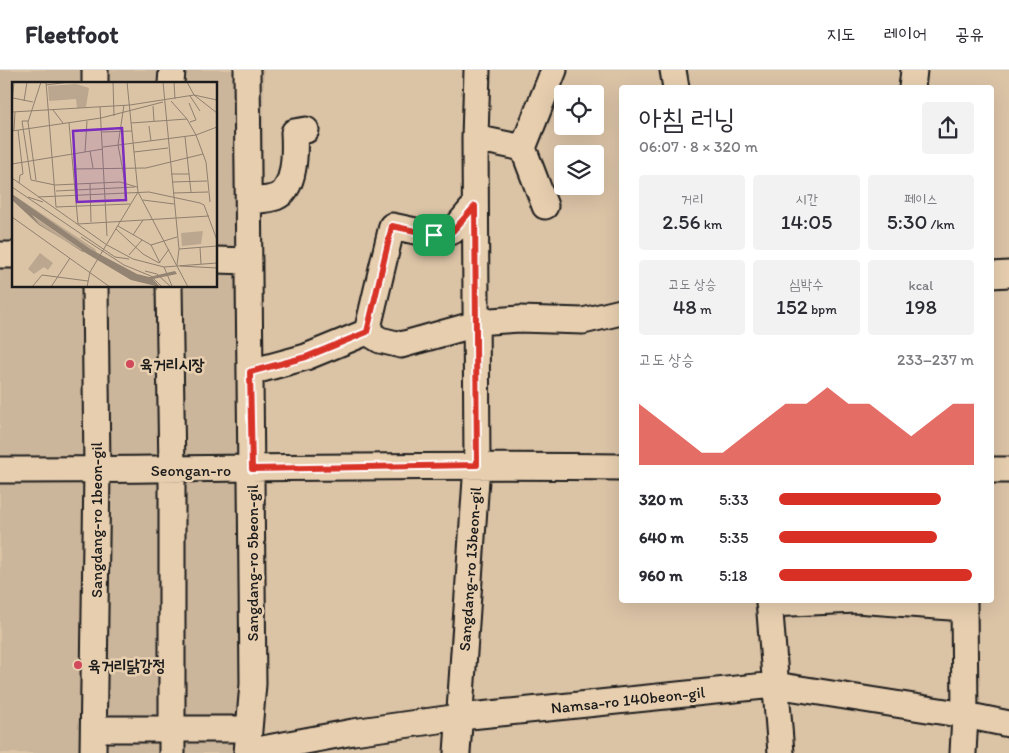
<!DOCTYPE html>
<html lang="ko">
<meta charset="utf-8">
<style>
:root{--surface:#fff;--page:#f2f2f3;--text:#2b2b33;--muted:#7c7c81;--line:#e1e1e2;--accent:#d93025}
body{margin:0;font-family:Itim,"Poor Story",sans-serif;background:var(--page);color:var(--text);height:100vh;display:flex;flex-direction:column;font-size:19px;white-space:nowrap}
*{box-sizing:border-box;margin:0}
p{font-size:16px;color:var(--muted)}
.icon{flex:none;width:28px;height:28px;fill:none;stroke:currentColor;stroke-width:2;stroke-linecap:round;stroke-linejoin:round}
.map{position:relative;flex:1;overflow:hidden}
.drawer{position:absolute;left:619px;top:15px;width:375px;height:518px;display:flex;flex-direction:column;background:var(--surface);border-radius:5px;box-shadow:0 5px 20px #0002}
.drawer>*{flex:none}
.buttons{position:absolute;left:554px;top:15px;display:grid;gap:10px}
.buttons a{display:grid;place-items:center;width:50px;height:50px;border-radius:5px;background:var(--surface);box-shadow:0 5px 20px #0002;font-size:25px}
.pin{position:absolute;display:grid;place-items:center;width:42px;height:42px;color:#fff;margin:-21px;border-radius:10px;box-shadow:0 2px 8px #0006}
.round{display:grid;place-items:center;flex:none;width:52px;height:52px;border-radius:5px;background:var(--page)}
.headline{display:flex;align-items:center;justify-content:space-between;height:85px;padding:0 20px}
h1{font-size:28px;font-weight:600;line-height:38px}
.stats{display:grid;grid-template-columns:repeat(3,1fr);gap:8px;height:85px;padding:5px 20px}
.stats div{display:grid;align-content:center;border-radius:5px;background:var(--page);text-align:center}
.stats b{font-size:21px;font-weight:600}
.stats small{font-size:14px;font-weight:400}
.stats p{font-size:14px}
.chart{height:140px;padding:10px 20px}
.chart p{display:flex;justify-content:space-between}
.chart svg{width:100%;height:90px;margin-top:5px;fill:var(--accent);opacity:.7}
ul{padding:0 20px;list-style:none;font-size:16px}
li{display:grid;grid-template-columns:80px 60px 1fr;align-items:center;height:38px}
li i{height:12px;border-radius:6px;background:var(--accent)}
header{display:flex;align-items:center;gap:30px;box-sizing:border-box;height:70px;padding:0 25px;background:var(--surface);border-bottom:1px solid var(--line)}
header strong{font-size:24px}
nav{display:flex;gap:28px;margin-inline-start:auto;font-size:18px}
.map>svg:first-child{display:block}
.built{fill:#cbb59b;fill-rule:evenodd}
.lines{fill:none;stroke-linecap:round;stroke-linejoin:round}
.minor-casing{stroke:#1c1c1c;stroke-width:29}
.minor{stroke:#e7ceaf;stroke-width:25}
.route-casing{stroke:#fff;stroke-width:10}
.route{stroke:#d93025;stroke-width:6}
.poi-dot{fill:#d1495b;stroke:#e7ceaf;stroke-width:2}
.labels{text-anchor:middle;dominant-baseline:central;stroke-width:5;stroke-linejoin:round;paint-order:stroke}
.poi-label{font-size:16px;font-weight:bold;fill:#1c1c1c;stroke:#e7ceaf;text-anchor:start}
.street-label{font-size:16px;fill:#1c1c1c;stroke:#e7ceaf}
.inset-road{fill:none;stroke:#8f806f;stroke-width:1}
.view{fill:#7b2cbf;fill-opacity:0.15;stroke:#7b2cbf;stroke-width:2.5}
.inset-edge{fill:none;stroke:#1c1c1c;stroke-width:2.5}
</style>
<header>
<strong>Fleetfoot</strong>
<nav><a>지도</a><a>레이어</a><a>공유</a></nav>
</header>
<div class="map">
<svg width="1009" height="683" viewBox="0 0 1009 683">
<rect width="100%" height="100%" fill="#dbc3a6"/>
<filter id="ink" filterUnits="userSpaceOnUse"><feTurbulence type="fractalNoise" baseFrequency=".02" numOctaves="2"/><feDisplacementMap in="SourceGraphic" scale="10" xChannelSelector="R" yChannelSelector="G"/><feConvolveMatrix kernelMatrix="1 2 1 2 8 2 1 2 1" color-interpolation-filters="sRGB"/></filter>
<g filter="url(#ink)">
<!-- built -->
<path class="built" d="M0,0H264L260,372V683H0ZM14,14H216V216H14Z"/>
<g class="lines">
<defs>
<path id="minor" d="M95,0V14
M673,0L676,18
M171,14L172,0
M912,18L914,0
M475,68L523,78
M523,78L554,0
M523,78L545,136
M249,131C257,130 268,130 276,127C296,119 295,80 294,62L306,60
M475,135L453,161L434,165L392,156L367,262L380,270L401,275L476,254
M0,185H14
M216,190L249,191
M991,205L1009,204
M169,216L172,400V683
M476,252L519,249L583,251L621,242
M251,302L306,287L367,262
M0,400C207,400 414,394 621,397
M991,400H1009
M769,530L781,683
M856,530L964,538
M769,534L856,530
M94,659H249
M247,682L353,662L460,647L775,615L965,645L1009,654
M93,683L97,400L95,216
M247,683L253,614L247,0
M457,683L477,395L475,68L477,0
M963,683L965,645L964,530"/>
</defs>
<!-- minor casing -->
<use href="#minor" class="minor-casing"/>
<!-- minor -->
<use href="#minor" class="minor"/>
</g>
</g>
<g class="lines" filter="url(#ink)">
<defs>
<path id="route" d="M475,136L477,395L252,399L250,302L306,287L367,262L392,156L434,165L453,161Z"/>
</defs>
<!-- route casing -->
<use href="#route" class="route-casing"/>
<!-- route -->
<use href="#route" class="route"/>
</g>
<!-- markers -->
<g class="poi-dot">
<circle cx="130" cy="294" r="5"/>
<circle cx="78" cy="595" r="5"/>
</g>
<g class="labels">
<!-- poi labels -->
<g class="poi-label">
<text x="140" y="294">육거리시장</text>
<text x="88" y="595">육거리닭강정</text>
</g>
<!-- street labels -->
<g class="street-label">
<text x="191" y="400">Seongan-ro</text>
<text transform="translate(96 450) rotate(-90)">Sangdang-ro 1beon-gil</text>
<text transform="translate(252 493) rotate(-90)">Sangdang-ro 5beon-gil</text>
<text transform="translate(470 499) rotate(-86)">Sangdang-ro 13beon-gil</text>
<text transform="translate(628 630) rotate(-6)">Namsa-ro 140beon-gil</text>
</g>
</g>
<!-- overview -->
<g transform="translate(12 12)">
<rect width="205" height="205" fill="#dbc3a6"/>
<path d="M64,2L77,6L74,25L65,26L64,17L37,19L36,4ZM0,112L83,167L85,171L72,165ZM19,133L69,167L72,171L27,142ZM191,149L189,162L170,164L169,151ZM28,171L41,181L36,188L32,185L22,192L16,187Z" fill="#bba78f"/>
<path d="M0,112L78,167L125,192L137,195L163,189L165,192L141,197L148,205L119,198L27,143L0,118ZM20,133L69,167L71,170L27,142Z" fill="#928372" fill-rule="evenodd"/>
<path class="inset-road" d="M34,0L44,125M101,0L102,34M151,0L167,167L165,183M162,0L163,17M175,0L182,13L205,31M34,3L57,0M178,14L188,29M1,16L21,20M12,19L15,0M159,19L175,37L184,53L194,80L198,120M177,21L184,38L178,40M0,22L2,0M112,23L106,63L113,100M118,23L182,13L205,18M141,24L142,39M88,25L95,154M41,28L51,41M0,30L118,23M16,39H10L19,98L43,103L108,100L125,105M57,41L66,142L197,134M119,41L175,37M137,44L139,59M6,48L11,92L8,93L7,101M0,49L89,36L151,20M2,49L3,30M90,50L120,49M173,55L179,110M91,65L184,53L205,45M78,69L81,86M73,70L75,39M122,70L156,66M0,82L91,67M61,87L134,86L191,72M159,92H177M0,96L95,163L121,177L152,185L205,181M24,98L16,40L29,0M160,100L195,99M78,102L79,140M0,105L103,175L117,177M44,109L123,105M126,110L176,205M161,111L196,110M16,115L31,120M26,115L137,110L188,121L192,123L205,158M131,118L162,122M44,125L118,122M0,135L98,205M106,144L139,163L148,181M104,147L131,172L147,181L157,167M121,153L131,138M69,155L112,183L139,194L150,205M139,163L165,155M188,165L189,182M167,167L205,164M117,173L130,158M168,184L205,186M152,185L160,204M133,189L145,192L159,205M20,205L30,193L76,199M39,205L58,176M75,205L78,190L126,110L115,0"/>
<path class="view" d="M110,46L114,118L65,120L61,49Z"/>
<rect width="205" height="205" class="inset-edge"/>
</g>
</svg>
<div class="buttons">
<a><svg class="icon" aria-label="locate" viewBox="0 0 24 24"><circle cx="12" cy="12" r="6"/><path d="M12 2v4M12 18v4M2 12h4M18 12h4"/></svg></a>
<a><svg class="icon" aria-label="layers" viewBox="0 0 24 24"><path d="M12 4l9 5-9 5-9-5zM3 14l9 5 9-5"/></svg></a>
</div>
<div class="pin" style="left:434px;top:165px;background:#1e9e55"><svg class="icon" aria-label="arrive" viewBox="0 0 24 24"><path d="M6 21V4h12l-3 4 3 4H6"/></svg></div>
<section class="drawer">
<div class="headline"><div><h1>아침 러닝</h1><p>06:07 · 8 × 320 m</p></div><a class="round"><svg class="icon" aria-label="share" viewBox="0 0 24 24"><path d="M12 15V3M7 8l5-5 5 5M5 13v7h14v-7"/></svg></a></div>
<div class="stats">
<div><p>거리</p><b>2.56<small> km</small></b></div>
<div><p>시간</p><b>14:05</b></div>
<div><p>페이스</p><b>5:30<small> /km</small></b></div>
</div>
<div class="stats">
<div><p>고도 상승</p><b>48<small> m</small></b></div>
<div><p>심박수</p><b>152<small> bpm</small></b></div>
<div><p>kcal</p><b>198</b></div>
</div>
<div class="chart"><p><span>고도 상승</span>233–237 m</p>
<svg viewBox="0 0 160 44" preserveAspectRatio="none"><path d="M0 44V14L10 22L20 30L30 38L40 38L50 30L60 22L70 14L80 14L90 6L100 14L110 14L120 22L130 30L140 22L150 14L160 14V44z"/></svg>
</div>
<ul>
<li><b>320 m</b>5:33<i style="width:83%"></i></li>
<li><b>640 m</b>5:35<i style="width:81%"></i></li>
<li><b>960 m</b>5:18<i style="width:99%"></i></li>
</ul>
</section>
</div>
